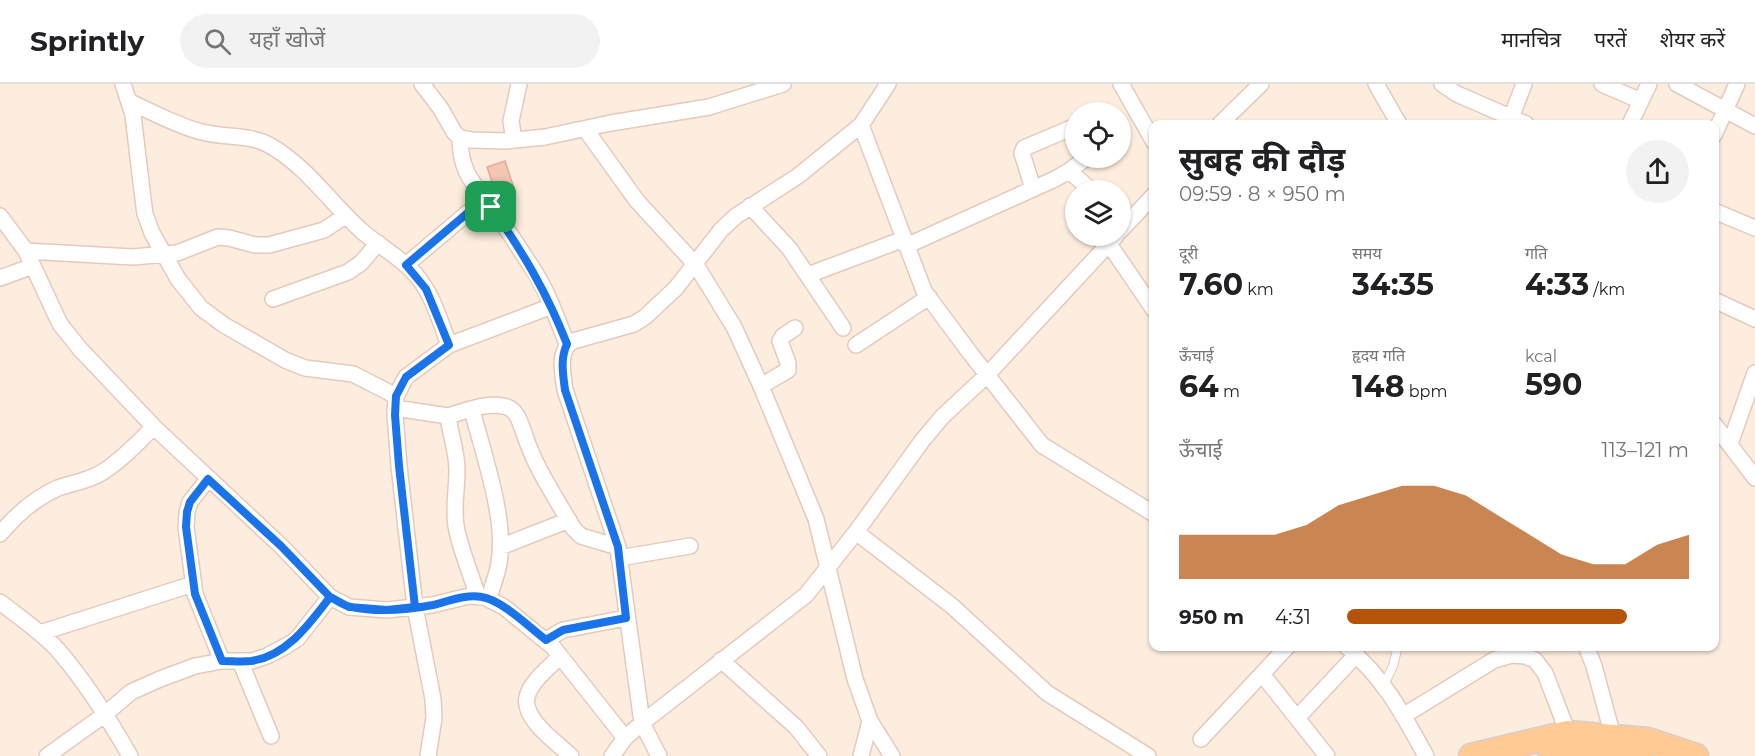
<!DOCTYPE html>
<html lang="hi">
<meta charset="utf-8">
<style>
:root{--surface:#fff;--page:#f2f2f2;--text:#202124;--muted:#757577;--line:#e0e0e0;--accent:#b45309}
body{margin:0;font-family:Montserrat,"Noto Sans Devanagari",sans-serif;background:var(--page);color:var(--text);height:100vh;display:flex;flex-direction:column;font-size:22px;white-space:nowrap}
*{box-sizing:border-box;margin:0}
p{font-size:20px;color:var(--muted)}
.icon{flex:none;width:33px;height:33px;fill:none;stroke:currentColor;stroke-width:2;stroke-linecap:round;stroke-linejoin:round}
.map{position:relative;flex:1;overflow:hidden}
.side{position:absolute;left:1149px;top:36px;width:570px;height:531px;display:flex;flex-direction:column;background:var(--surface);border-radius:12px;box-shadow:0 2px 4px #0004}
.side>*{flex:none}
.buttons{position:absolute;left:1065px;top:18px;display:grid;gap:12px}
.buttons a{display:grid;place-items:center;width:66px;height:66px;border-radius:50%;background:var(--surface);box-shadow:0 2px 4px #0004;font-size:30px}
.pin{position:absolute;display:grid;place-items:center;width:51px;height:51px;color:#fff;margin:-26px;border-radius:12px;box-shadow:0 3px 9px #0006}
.round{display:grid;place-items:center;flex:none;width:63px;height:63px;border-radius:32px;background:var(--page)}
.headline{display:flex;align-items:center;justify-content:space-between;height:102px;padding:0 30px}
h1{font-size:33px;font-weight:700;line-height:45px}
.figures{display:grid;grid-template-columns:repeat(3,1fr);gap:9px;height:102px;padding:6px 30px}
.figures div{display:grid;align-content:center}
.figures b{font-size:30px;font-weight:700}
.figures small{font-size:16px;font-weight:400}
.figures p{font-size:16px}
.chart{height:168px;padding:12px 30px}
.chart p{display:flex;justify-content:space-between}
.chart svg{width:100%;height:108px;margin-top:6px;fill:var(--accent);opacity:.7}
ul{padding:0 30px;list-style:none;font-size:20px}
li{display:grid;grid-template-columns:96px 72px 1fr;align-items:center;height:45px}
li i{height:15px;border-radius:8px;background:var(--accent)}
header{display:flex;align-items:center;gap:36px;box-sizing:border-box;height:84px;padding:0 30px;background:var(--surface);border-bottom:2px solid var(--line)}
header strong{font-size:28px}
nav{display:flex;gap:33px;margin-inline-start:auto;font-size:21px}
.search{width:420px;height:54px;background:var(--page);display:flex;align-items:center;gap:15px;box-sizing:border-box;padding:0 21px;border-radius:33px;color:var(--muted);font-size:22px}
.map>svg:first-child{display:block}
.building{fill:#f4c6b4;stroke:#e8aa94;stroke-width:1.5}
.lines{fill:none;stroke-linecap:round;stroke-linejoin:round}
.lane-casing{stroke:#e4cabd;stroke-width:10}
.street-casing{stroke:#e4cabd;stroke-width:18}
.primary-casing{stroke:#d8cecb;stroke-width:27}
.lane{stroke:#fff;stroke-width:8}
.street{stroke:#fff;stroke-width:15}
.primary{stroke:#ffca94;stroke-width:24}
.route-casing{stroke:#fff;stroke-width:12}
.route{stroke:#1a73e8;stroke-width:8}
</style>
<header>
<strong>Sprintly</strong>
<div class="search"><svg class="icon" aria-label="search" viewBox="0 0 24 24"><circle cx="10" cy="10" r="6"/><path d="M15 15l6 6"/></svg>यहाँ खोजें</div>
<nav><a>मानचित्र</a><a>परतें</a><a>शेयर करें</a></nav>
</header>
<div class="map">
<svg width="1755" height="672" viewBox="0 0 1755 672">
<rect width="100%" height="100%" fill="#fdedde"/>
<!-- building -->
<path class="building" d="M505,77L513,101L495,107L487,83Z"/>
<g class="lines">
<defs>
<path id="lane" d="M1384,601L1393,582L1398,562"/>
<path id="street" d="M123,0L133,31L142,107L145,130L152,149L178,195L201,224L224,241L285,276L305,284L353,290L396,312
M422,0L441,25L454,48L460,54L472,56L506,57L545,53L611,39L709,23L783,0
M1121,0L1154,58
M1376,0L1399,40
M1442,0L1457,10L1526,40
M1602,0L1641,17
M1677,0L1755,42
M130,18C152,28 180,43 202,48C224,54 249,50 269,61C307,82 331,120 363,148C380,163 401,173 416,191C433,211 440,237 449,261
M1511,34L1524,0
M1220,40L1261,0
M1630,40L1649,0
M861,41L924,207L970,269L1042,361L1154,430
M586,46L637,117L696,181L734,243L761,302L816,435L855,595L870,637L892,672
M1714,51L1737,0
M460,54C460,92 477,102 497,131C509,148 521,167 533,185C548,208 557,235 567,260
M514,56L511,37L519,0
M1069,87L1091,106
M1033,105L1022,69L1024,64L1076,42
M750,122L789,164L843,244
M1714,127L1755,144
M0,132L26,167L60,240L80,265L154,343L281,462L330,513L349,523L387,526L432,521L469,512L484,513L504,523L553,563L625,654
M1120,147L1154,111
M1109,160L1154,226
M906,162L1055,95L1069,87L1086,74
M26,167L133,173L177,169L218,153L229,154L255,161H269L324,146L345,132
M406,181L484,115
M808,191L904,155
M0,194L33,182
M273,215L348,188L361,179L378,159
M1714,216L1755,235
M856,261L929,213
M761,302L788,286V279L780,257L783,252L795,244
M395,324L448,332C450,350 457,367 457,386C457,405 453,423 456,442C460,465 471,490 478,513
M472,326C483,369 507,436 499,479C497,491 492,503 489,515
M448,332C466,327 488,317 507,323C518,327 520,339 524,349C535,384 555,412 573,444L581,452L618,463
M1714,340L1755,394
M1730,360L1755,289
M208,395L190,418L187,428L186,443L195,510L222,577
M856,448L952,522L1047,609L1148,672
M0,450C16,431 35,414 58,404C72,399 88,397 101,389C121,377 137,359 154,343
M500,463L569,436
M619,474L690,462
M0,518C19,533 40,547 57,565C85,597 109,635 130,672
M40,549L193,500
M546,556L563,546L626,534
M1346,562C1384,594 1403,630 1426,672
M1586,562L1594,582L1615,660
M560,572C550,583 530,598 527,613C522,635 557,659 571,672
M721,576L796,643L819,672
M240,577L271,652
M1262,590L1327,672
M1403,632L1494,576L1512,571L1525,572L1535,576L1545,589L1568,649
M1297,634L1356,571
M1201,655L1288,562
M47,672L104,631L131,608L160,595L195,582L222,577H252L267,572L286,562L297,555L330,513
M428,672L434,634L433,615L415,523L399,382L395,331L396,312L406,293L449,261L552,222
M612,672L625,654L642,639L806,511L856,448L922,357L942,333L987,291L1116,152
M659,672L642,639L618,463L565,306C563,291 557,266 573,257L634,240L645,233L676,204L721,146L736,132L798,92L861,41L888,0
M861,672L870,637"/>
<path id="primary" d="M1471,672L1568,649L1648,656L1696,672
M1551,672L1601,670L1641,672"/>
</defs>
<!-- lane casing -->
<use href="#lane" class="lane-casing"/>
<!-- street casing -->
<use href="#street" class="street-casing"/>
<!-- primary casing -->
<use href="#primary" class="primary-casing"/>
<!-- lane -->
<use href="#lane" class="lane"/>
<!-- street -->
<use href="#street" class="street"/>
<!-- primary -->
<use href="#primary" class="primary"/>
</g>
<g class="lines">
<defs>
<path id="route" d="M491,123L484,115L406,181L426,205L449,261L406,293L396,312L395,331L399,382L415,523L387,526L349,523L330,513L281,462L208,395L190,418L187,428L186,443L195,510L222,577C232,577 242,578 251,577C287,572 310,539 330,513C337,516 344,522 351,523C377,528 407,526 433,521C449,517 466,510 482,513C502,516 530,544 546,556L563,546L626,534L618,463L565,306C563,290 560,275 567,260C547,209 523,168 491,123"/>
</defs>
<!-- route casing -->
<use href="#route" class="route-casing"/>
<!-- route -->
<use href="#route" class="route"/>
</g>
</svg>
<div class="buttons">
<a><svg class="icon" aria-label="locate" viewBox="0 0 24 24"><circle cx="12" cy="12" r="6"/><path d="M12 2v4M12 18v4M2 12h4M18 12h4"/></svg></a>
<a><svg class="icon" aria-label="layers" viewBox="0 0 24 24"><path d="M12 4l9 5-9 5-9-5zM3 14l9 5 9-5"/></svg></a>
</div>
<div class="pin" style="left:491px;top:123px;background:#1e9e55"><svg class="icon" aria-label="arrive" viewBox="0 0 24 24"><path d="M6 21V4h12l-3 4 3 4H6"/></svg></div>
<section class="side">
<div class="headline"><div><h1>सुबह की दौड़</h1><p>09:59 · 8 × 950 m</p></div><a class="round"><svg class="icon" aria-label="share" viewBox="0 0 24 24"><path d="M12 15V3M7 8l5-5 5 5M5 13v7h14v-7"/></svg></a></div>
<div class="figures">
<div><p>दूरी</p><b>7.60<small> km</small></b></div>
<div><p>समय</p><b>34:35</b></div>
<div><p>गति</p><b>4:33<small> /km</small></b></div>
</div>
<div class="figures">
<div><p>ऊँचाई</p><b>64<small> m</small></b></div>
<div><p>हृदय गति</p><b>148<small> bpm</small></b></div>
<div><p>kcal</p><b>590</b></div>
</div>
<div class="chart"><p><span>ऊँचाई</span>113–121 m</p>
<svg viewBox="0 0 160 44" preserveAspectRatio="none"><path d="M0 44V26L10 26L20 26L30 26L40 22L50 14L60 10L70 6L80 6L90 10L100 18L110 26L120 34L130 38L140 38L150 30L160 26V44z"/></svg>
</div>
<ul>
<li><b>950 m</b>4:31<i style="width:82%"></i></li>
</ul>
</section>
</div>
